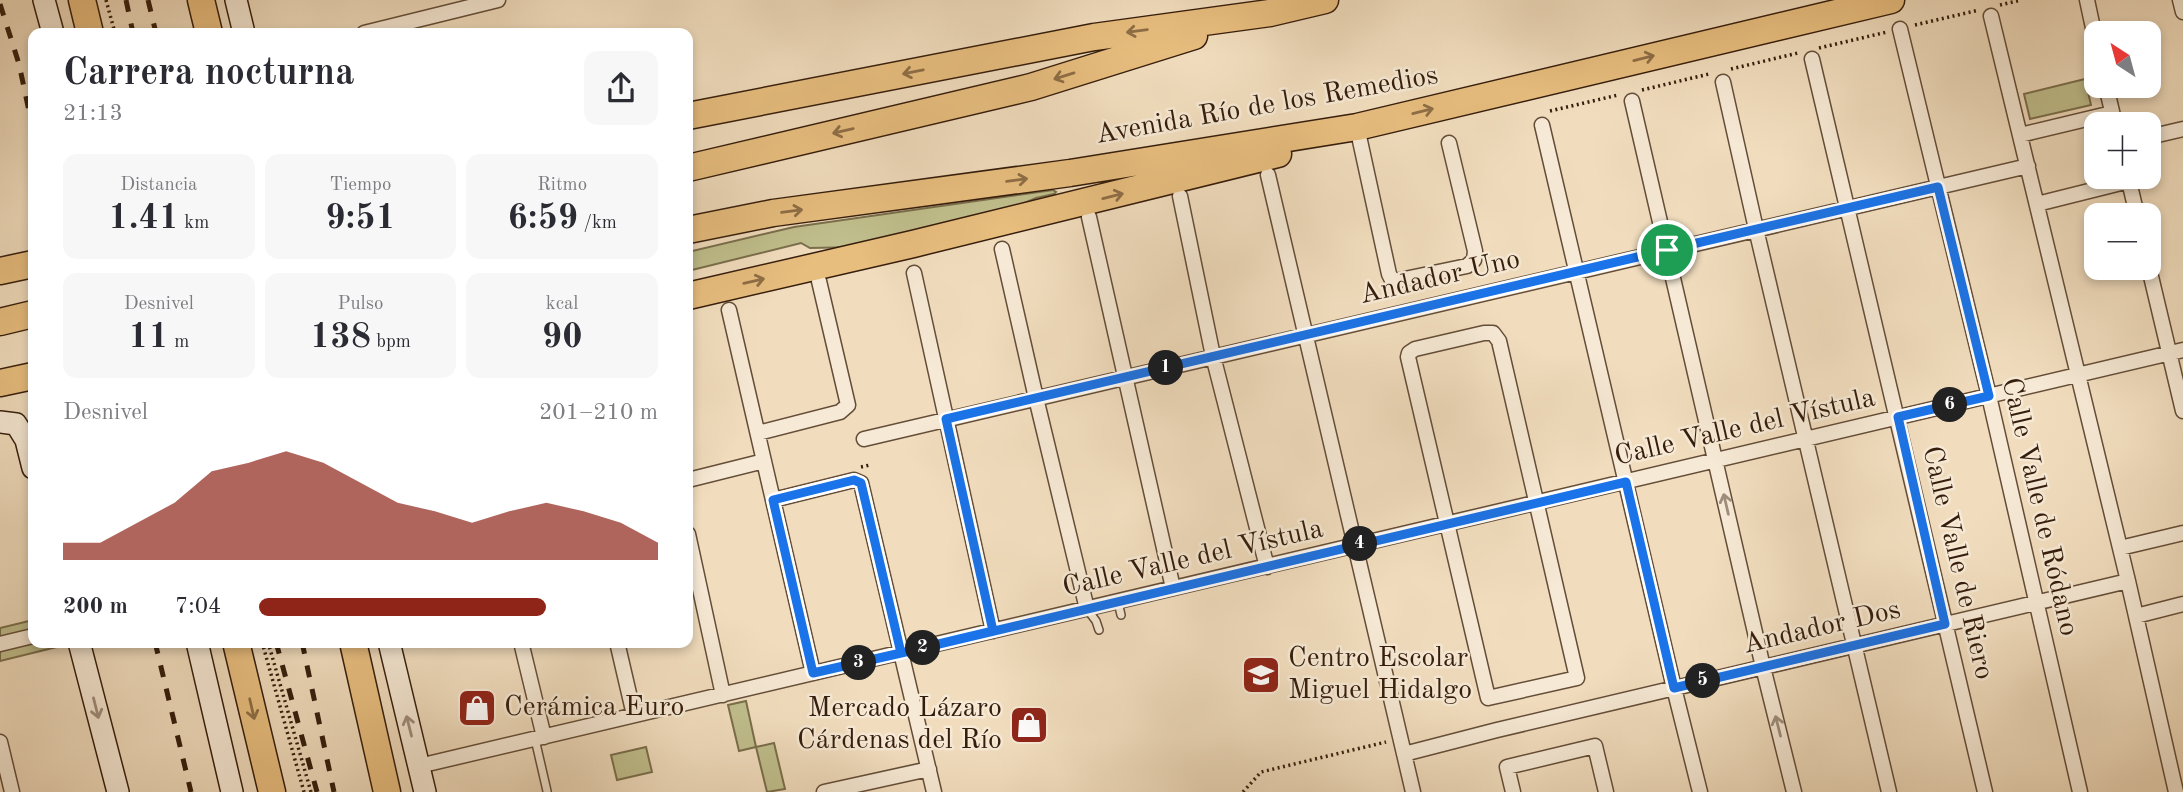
<!DOCTYPE html>
<html lang="es">
<meta charset="utf-8">
<style>
:root{--surface:#fff;--page:#f7f7f7;--text:#2b2b33;--muted:#7c7c81;--accent:#8f2418}
body{margin:0;font-family:"Old Standard TT",serif;background:var(--page);color:var(--text);height:100vh;display:flex;flex-direction:column;font-size:26px;white-space:nowrap}
*{box-sizing:border-box;margin:0}
p{font-size:23px;color:var(--muted)}
.icon{flex:none;width:38px;height:38px;fill:none;stroke:currentColor;stroke-width:2;stroke-linecap:round;stroke-linejoin:round}
.map{position:relative;flex:1;overflow:hidden}
.panel{position:absolute;left:28px;top:28px;width:665px;height:620px;display:flex;flex-direction:column;background:var(--surface);border-radius:14px;box-shadow:0 4px 10px #0003}
.panel>*{flex:none}
.needle{width:46px;rotate:324deg}
.buttons{position:absolute;left:2084px;top:21px;display:grid;gap:14px}
.buttons a{display:grid;place-items:center;width:77px;height:77px;border-radius:14px;background:var(--surface);box-shadow:0 4px 10px #0003;font-size:35px}
.pin{position:absolute;display:grid;place-items:center;width:60px;height:60px;color:#fff;margin:-30px;border:4px solid #fff;border-radius:50%;box-shadow:0 2px 7px #0007}
.km{position:absolute;width:35px;height:35px;margin:-18px;border-radius:50%;background:#222;color:#fff;font-size:19px;line-height:35px;text-align:center}
.round{display:grid;place-items:center;flex:none;width:74px;height:74px;border-radius:14px;background:var(--page)}
.head{display:flex;align-items:center;justify-content:space-between;height:119px;padding:0 35px}
h1{font-size:38px;font-weight:800;line-height:52px}
.stats{display:grid;grid-template-columns:repeat(3,1fr);gap:10px;height:119px;padding:7px 35px}
.stats div{display:grid;align-content:center;border-radius:14px;background:var(--page);text-align:center}
.stats b{font-size:35px;font-weight:800}
.stats small{font-size:19px;font-weight:400}
.stats p{font-size:19px}
.chart{height:196px;padding:14px 35px}
.chart p{display:flex;justify-content:space-between}
.chart svg{width:100%;height:126px;margin-top:7px;fill:var(--accent);opacity:.7}
ul{padding:0 35px;list-style:none;font-size:23px}
li{display:grid;grid-template-columns:112px 84px 1fr;align-items:center;height:52px}
li i{height:18px;border-radius:9px;background:var(--accent)}
.map>svg:first-child{display:block}
.green{fill:#c0bf8d;stroke:#7a6e4c;stroke-width:2}
.lines{fill:none;stroke-linecap:round;stroke-linejoin:round}
.lane-casing{stroke:#644d38;stroke-width:10}
.street-casing{stroke:#644d38;stroke-width:17}
.secondary-casing{stroke:#351d0c;stroke-width:24}
.highway-casing{stroke:#351d0c;stroke-width:29}
.path{stroke:#351d0c;stroke-width:3.5;stroke-dasharray:2 3.5;stroke-linecap:butt}
.lane{stroke:#f6e9d5;stroke-width:7}
.street{stroke:#f6e9d5;stroke-width:14}
.secondary{stroke:#f6e9d5;stroke-width:21}
.highway{stroke:#e8be7f;stroke-width:26}
.rail{stroke:#351d0c;stroke-width:5;stroke-dasharray:12 12;stroke-linecap:butt}
.oneway{stroke:#8e6e46}
.oneway2{stroke:#9f8d7b}
.route-casing{stroke:#fff;stroke-width:14}
.route{stroke:#1a73e8;stroke-width:9}
.labels{text-anchor:middle;dominant-baseline:central;stroke-width:5;stroke-linejoin:round;paint-order:stroke}
.street-label{font-size:28px;fill:#351d0c;stroke:#f6e9d5}
.poi-label{font-size:28px;fill:#351d0c;stroke:#f6e9d5;text-anchor:start}
</style>
<div class="map">
<svg width="2183" height="792" viewBox="0 0 2183 792">
<rect width="100%" height="100%" fill="#f1ddbe"/>
<filter id="stains"><feTurbulence type="fractalNoise" baseFrequency=".00286" numOctaves="4"/><feColorMatrix values="0 0 0 0 .2 0 0 0 0 .09 0 0 0 0 .02 0 0 0 .5 -.17"/></filter>
<radialGradient id="worn" r=".72"><stop offset=".6" stop-color="#630" stop-opacity="0"/><stop offset="1" stop-color="#630" stop-opacity=".3"/></radialGradient>
<!-- green -->
<path class="green" d="M2085,79L2091,105L2030,119L2024,94Z
M1053,190L1056,192L1054,194L1036,198L1013,208L859,247L810,248L801,243L688,271V252L794,227Z
M33,620V642H60L61,646L0,661V628Z
M746,701L756,747L774,743L785,789L767,792L756,747L739,751L728,705Z
M646,747L652,772L617,780L611,755Z"/>
<g class="lines">
<defs>
<path id="lane" d="M1118,602L1121,615
M1087,609L1096,621L1099,630
M535,739L547,791"/>
<path id="street" d="M2087,0L2096,42
M2180,0L2183,12
M1991,16L2128,581L2176,792
M1900,29L1989,396L2080,792
M364,33L498,0
M1812,59L1985,792
M1723,82L1756,229L1889,792
M2106,86L2115,124
M1632,101L1763,667L1794,792
M1542,125L1674,688L1700,792
M1357,127L1389,274L1392,280L1395,281L1467,266L1474,260L1475,251L1449,143
M2020,135L2112,113
M2149,137L2183,129
M1268,175L1413,792
M2128,177L2137,215
M1180,196L1213,356L1267,567
M2037,204L2129,181
M1089,217L1173,588
M1002,249L1036,398L1087,609
M2149,268L2183,411
M914,273L993,631
M729,310L813,673
M1484,333H1493L1499,341L1577,678L1488,698L1408,357L1409,353L1415,349Z
M758,433L840,412L848,405L819,281
M864,439L2028,166
M688,480L764,461
M773,500L854,480L861,483L934,792
M688,534L723,695
M2120,548L2183,533
M2136,616L2183,604
M521,642L544,737
M617,642L634,715
M0,644L33,636
M0,742L12,792
M1404,754L1497,730L2128,581
M419,766L2183,350
M824,792L929,769
M1513,792L1507,767L1595,746L1606,792"/>
<path id="secondary" d="M44,0L53,33
M236,0L244,33
M0,422L16,424L26,440L33,468
M79,642L118,792
M197,642L232,792
M389,642L425,792"/>
<path id="highway" d="M82,0L90,33
M201,0L209,33
M688,116L1094,37L1270,13L1325,0
M688,168L1031,87L1194,36
M688,230L773,213L1070,173L1357,127L1891,0
M0,271L33,264
M688,296L913,244L1278,154
M0,322L33,314
M0,383L33,376
M236,642L272,792
M353,642L387,792"/>
</defs>
<!-- lane casing -->
<use href="#lane" class="lane-casing"/>
<!-- street casing -->
<use href="#street" class="street-casing"/>
<!-- secondary casing -->
<use href="#secondary" class="secondary-casing"/>
<!-- highway casing -->
<use href="#highway" class="highway-casing"/>
<!-- path -->
<path class="path" d="M106,0L115,33
M2000,5L2021,0
M1915,25L1979,10
M1819,48L1887,32
M1731,69L1798,53
M1642,90L1709,74
M1550,111L1618,95
M861,467L870,465
M262,642L304,792
M268,642L311,792
M1243,792L1261,772L1386,742"/>
<!-- lane -->
<use href="#lane" class="lane"/>
<!-- street -->
<use href="#street" class="street"/>
<!-- secondary -->
<use href="#secondary" class="secondary"/>
<!-- highway -->
<use href="#highway" class="highway"/>
<!-- rail -->
<path class="rail" d="M126,0L133,33
M148,0L156,33
M0,4L19,64L33,130
M155,642L191,792
M276,642L317,792
M302,642L334,792"/>
</g>
<!-- one-way arrows -->
<defs><path id="oneway-shaft" d="M-6 0H5M1.5-3L5.5 0L1.5 3" fill="none" stroke-width="1.6" stroke-linecap="round" stroke-linejoin="round" transform="scale(1.75)"/></defs>
<g class="oneway">
<use href="#oneway-shaft" transform="translate(1137 31) rotate(172)"/>
<use href="#oneway-shaft" transform="translate(1644 58) rotate(-14)"/>
<use href="#oneway-shaft" transform="translate(913 72) rotate(169)"/>
<use href="#oneway-shaft" transform="translate(1064 76) rotate(163)"/>
<use href="#oneway-shaft" transform="translate(1423 111) rotate(-14)"/>
<use href="#oneway-shaft" transform="translate(843 131) rotate(167)"/>
<use href="#oneway-shaft" transform="translate(1017 180) rotate(-8)"/>
<use href="#oneway-shaft" transform="translate(1113 196) rotate(-14)"/>
<use href="#oneway-shaft" transform="translate(792 211) rotate(-8)"/>
<use href="#oneway-shaft" transform="translate(754 281) rotate(-13)"/>
<use href="#oneway-shaft" transform="translate(252 709) rotate(77)"/>
</g>
<g class="oneway2">
<use href="#oneway-shaft" transform="translate(1726 504) rotate(-103)"/>
<use href="#oneway-shaft" transform="translate(96 708) rotate(76)"/>
<use href="#oneway-shaft" transform="translate(409 726) rotate(-104)"/>
<use href="#oneway-shaft" transform="translate(1778 726) rotate(-104)"/>
</g>
<g class="lines">
<defs>
<path id="route" d="M1667,250L946,419L993,631L901,653L861,483L854,480L773,500L813,673L901,653L1626,482L1674,688L1945,624L1898,417L1989,396L1938,187L1667,250"/>
</defs>
<!-- route casing -->
<use href="#route" class="route-casing"/>
<!-- route -->
<use href="#route" class="route"/>
</g>
<!-- icons -->
<defs>
<symbol id="school-square" viewBox="-11 -11 22 22"><rect x="-9" y="-9" width="18" height="18" rx="4" fill="#8f2418" stroke="#f6e9d5"/><path d="M0-5L7-2L0 1L-7-2ZM-4 1L0 2.5L4 1V4Q0 6-4 4Z" fill="#fff"/></symbol>
<symbol id="shop-square" viewBox="-11 -11 22 22"><rect x="-9" y="-9" width="18" height="18" rx="4" fill="#8f2418" stroke="#f6e9d5"/><path d="M-5-2.5h2.3a2.7 3.5 0 0 1 5.4 0H5L5.5 6h-11ZM-1.5-2.5h3a1.5 2.3 0 0 0-3 0Z" fill="#fff"/></symbol>
</defs>
<g fill-rule="evenodd">
<use href="#school-square" x="1239" y="653" width="44" height="44"/>
<use href="#shop-square" x="455" y="686" width="44" height="44"/>
<use href="#shop-square" x="1007" y="703" width="44" height="44"/>
</g>
<g class="labels">
<!-- street labels -->
<g class="street-label">
<text transform="translate(1267 106) rotate(-10)">Avenida Río de los Remedios</text>
<text transform="translate(1440 278) rotate(-13)">Andador Uno</text>
<text transform="translate(1745 428) rotate(-13)">Calle Valle del Vístula</text>
<text transform="translate(2039 507) rotate(77)">Calle Valle de Ródano</text>
<text transform="translate(1193 559) rotate(-13)">Calle Valle del Vístula</text>
<text transform="translate(1957 563) rotate(77)">Calle Valle de Riero</text>
<text transform="translate(1822 628) rotate(-13)">Andador Dos</text>
</g>
<!-- poi labels -->
<g class="poi-label">
<text x="1288" y="659">Centro Escolar<tspan x="1288" dy="32">Miguel Hidalgo</tspan></text>
<text x="504" y="708">Cerámica Euro</text>
<text x="1002" y="709" text-anchor="end">Mercado Lázaro<tspan x="1002" dy="32">Cárdenas del Río</tspan></text>
</g>
</g>
<rect width="100%" height="100%" filter="url(#stains)"/>
<rect width="100%" height="100%" fill="url(#worn)"/>
</svg>
<div class="buttons">
<a><svg class="needle" viewBox="-14 -14 28 28"><path d="M0-13l5 13h-10z" fill="#e53935"/><path d="M0 13l5-13h-10z" fill="#7c7c81"/></svg></a>
<a>+</a>
<a>−</a>
</div>
<div class="pin" style="left:1667px;top:250px;background:#1e9e55"><svg class="icon" aria-label="arrive" viewBox="0 0 24 24"><path d="M6 21V4h12l-3 4 3 4H6"/></svg></div>
<b class="km" style="left:1166px;top:368px">1</b>
<b class="km" style="left:923px;top:648px">2</b>
<b class="km" style="left:859px;top:663px">3</b>
<b class="km" style="left:1360px;top:544px">4</b>
<b class="km" style="left:1703px;top:681px">5</b>
<b class="km" style="left:1950px;top:405px">6</b>
<section class="panel">
<div class="head"><div><h1>Carrera nocturna</h1><p>21:13</p></div><a class="round"><svg class="icon" aria-label="share" viewBox="0 0 24 24"><path d="M12 15V3M7 8l5-5 5 5M5 13v7h14v-7"/></svg></a></div>
<div class="stats">
<div><p>Distancia</p><b>1.41<small> km</small></b></div>
<div><p>Tiempo</p><b>9:51</b></div>
<div><p>Ritmo</p><b>6:59<small> /km</small></b></div>
</div>
<div class="stats">
<div><p>Desnivel</p><b>11<small> m</small></b></div>
<div><p>Pulso</p><b>138<small> bpm</small></b></div>
<div><p>kcal</p><b>90</b></div>
</div>
<div class="chart"><p><span>Desnivel</span>201–210 m</p>
<svg viewBox="0 0 160 44" preserveAspectRatio="none"><path d="M0 44V38L10 38L20 31L30 24L40 13L50 10L60 6L70 10L80 17L90 24L100 27L110 31L120 27L130 24L140 27L150 31L160 38V44z"/></svg>
</div>
<ul>
<li><b>200 m</b>7:04<i style="width:72%"></i></li>
</ul>
</section>
</div>
